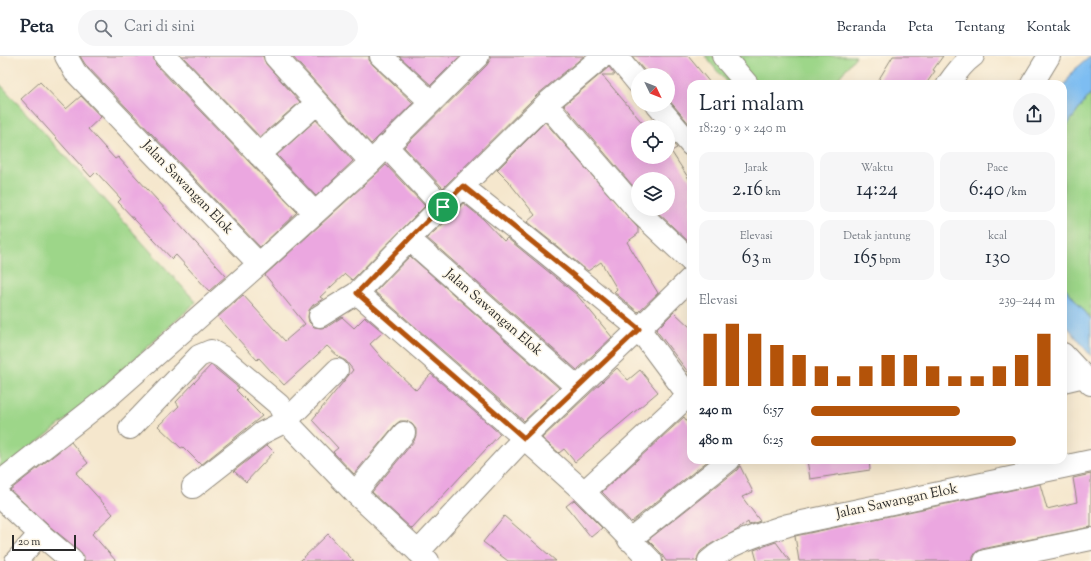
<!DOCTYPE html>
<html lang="id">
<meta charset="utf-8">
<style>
:root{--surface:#fff;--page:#f6f6f7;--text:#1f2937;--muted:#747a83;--line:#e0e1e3;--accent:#b45309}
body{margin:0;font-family:"Sorts Mill Goudy",serif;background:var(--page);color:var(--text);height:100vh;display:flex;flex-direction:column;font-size:15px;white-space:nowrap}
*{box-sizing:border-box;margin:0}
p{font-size:13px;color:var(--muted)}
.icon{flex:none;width:22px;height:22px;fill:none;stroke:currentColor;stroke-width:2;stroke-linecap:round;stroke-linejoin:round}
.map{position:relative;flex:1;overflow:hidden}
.drawer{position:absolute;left:687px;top:24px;width:380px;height:384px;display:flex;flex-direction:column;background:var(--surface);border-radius:12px;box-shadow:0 4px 16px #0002}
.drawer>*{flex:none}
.needle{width:26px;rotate:133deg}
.fabs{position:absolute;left:631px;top:12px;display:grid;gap:8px}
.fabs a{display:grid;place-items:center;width:44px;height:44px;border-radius:50%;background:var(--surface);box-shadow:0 4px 16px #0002;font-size:20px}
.scale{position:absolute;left:12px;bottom:10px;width:64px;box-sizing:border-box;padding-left:4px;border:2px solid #2b2b2b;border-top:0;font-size:11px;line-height:14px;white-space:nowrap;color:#2b2b2b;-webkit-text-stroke:3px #fcf5e5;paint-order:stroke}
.pin{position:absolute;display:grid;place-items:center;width:34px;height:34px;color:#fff;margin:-17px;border:2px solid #fff;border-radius:50%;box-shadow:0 1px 4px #0007}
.round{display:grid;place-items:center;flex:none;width:42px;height:42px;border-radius:21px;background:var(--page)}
.summary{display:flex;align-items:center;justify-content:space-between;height:68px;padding:0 12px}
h1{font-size:22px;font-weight:600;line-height:30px}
.figures{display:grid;grid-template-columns:repeat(3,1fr);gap:6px;height:68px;padding:4px 12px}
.figures div{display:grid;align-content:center;border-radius:10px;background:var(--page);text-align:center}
.figures b{font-size:20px;font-weight:600}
.figures small{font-size:11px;font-weight:400}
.figures p{font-size:11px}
.chart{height:112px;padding:8px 12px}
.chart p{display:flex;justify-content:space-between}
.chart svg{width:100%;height:72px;margin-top:4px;stroke:var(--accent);stroke-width:6}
ul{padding:0 12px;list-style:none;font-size:13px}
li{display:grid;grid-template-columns:64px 48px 1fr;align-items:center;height:30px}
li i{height:10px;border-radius:5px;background:var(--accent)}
header{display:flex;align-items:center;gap:24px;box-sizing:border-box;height:56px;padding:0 20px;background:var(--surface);border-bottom:1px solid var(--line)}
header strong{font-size:19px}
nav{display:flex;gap:22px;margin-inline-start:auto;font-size:14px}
.search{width:280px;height:36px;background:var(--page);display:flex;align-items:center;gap:10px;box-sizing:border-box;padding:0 14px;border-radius:22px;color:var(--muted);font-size:15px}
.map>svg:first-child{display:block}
.green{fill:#9dd689;stroke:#64805a}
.water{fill:#7dbdf2;stroke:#54748e}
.building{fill:#eba7e0}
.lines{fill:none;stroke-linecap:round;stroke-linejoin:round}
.minor-casing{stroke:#90897c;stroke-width:24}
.minor{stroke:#fff;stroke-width:22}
.route-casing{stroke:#fff;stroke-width:8}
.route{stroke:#b45309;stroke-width:5}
.labels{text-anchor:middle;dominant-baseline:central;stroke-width:3;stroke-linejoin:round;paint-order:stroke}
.street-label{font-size:14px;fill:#2b2b2b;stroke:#fcf5e5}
</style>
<header>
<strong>Peta</strong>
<div class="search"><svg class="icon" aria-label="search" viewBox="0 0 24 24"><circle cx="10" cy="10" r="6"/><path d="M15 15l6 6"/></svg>Cari di sini</div>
<nav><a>Beranda</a><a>Peta</a><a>Tentang</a><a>Kontak</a></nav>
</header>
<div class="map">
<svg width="1091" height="505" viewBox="0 0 1091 505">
<rect width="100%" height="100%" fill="#fcf5e5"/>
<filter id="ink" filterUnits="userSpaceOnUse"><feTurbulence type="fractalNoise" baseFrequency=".025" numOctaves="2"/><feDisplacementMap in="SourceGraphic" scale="8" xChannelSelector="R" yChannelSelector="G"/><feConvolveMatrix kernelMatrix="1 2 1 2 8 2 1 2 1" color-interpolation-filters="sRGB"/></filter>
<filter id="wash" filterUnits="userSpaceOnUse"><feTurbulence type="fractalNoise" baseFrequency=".012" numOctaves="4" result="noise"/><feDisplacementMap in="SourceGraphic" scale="16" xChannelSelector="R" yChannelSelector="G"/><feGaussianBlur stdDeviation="0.9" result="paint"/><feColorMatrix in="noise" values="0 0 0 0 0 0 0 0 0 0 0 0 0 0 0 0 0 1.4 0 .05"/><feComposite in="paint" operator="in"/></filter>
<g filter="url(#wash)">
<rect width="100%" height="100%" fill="#f5e7cd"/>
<!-- green -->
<path class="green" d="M705,0H856L834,28H728Z
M0,28L196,246L91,344L0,416Z
M1091,37V263L1063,229V75Z"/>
<!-- water -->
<path class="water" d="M1091,0V37L1063,75V32L1073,15Z
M1063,229L1091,263V300L1063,265Z"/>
<g id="blocks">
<!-- building -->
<path class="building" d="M80,0H153L156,9L297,156L260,191L85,8Z
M182,0H263L266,8L300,46L260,81Z
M292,0H369V4L373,9L413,47L371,88Z
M399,0H460L431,29Z
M490,0H584L537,39L443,132L404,91L487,9L490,4Z
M632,0H688L711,28H691V70L668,43V19H648Z
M893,0H943L933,14L935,15L926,28H876Z
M609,11L615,19H602L645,70L652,63L659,71H638V101H668V81L677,92L671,95L691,126V188L654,153H668V123H638V136L564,49Z
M40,26L66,53L81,40L101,61L88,73L115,103L118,101L226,220L209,235L176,199L172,203L118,146L121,143L96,116L91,121L21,43Z
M316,64L353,105L316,140L277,99Z
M545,66L638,172V178L627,186L658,237L638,256L614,236L617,233L601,206L588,215L527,166L535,159L508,125L497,114Z
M386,109L425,150L352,224L345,218L320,241L323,243L313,249L309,254L308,261L309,266L314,271L321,272L327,271L342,261L354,272L365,261L383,276L370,288L382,302L416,334L431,318L500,378L412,473L372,436L414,385L416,379V373L412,368L406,365H400L395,369L354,418L333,396L338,392L312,364L353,314L346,305L340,302L327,290L284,329L259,302L257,304L218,261L243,239L285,285L305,268L265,219Z
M463,147L483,163L504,185L507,182L577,239L612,281L577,314L427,182L452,160Z
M410,200L559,332L524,365L375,236Z
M674,256L691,272V320L656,274Z
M211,309L239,332L236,334L262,360L201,409L183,391L181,392L158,370L179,350L176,346Z
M617,312L628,324L640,314L658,336L575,406L564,393L559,397L542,382Z
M684,361L691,371V404H709L631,466L602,436Z
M71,386L88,407L76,417L113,458L92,478L116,505H84V500L80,495L48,469L10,434Z
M267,389L274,396L246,426L234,415Z
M807,404H869L870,414L810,423Z
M740,410L753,436L742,441L760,465L749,469L748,466L737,474L711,488L701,495L698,500L697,505H666L660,496L648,484L737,414Z
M1091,418V471L982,493L976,496L973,501V505H799L795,480L1040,428L1047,453L1077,446L1073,422Z
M574,444L602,472L591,481L566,450Z
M504,460L556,505H508L483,486Z
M328,478L354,505H300Z
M776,486L790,505H757L754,494Z"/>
</g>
</g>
<g filter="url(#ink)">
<use href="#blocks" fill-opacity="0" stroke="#90897c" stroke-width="1"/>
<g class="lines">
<defs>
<path id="minor" d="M66,0L75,16L259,208
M165,0L315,157
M275,0L371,106
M381,0L431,46
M616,0L638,27
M723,0L747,28
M948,28C955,18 963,7 973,0
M1032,28L1049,0
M546,48L640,157L691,205
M657,49L691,89
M386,90L443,151
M259,99L317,47
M463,131L546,197L639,273L691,343
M409,183L577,331
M357,237L524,382L584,436L651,505
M320,260L357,237L409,183L546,48L603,0
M1063,298L1091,328
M1063,325L1084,320
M130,372L199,300L211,295L222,301L279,349L286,365L337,314
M0,426L107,342L259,208L371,106L478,0
M193,431L262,377L286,365L355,437L428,505
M584,436L688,340
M355,437L404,377
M0,441L40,478L16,505
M40,478L72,505
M629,484L729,404
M418,496L524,382L639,273L691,222
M709,505C731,486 761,478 788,469L1091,405
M985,505L1091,483"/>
</defs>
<!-- minor casing -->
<use href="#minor" class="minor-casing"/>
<!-- minor -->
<use href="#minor" class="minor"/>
</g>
</g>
<g class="lines" filter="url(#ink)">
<defs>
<path id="route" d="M463,130L546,197L639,273L524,382L357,237L409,183Z"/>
</defs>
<!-- route casing -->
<use href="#route" class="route-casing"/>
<!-- route -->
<use href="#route" class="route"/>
</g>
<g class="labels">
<!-- street labels -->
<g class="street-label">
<text transform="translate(187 132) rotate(46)">Jalan Sawangan Elok</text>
<text transform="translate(493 257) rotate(41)">Jalan Sawangan Elok</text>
<text transform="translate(897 446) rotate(-12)">Jalan Sawangan Elok</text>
</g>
</g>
</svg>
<div class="fabs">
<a><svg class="needle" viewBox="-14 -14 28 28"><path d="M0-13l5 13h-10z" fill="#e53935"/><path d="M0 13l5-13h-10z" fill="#747a83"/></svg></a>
<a><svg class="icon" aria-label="locate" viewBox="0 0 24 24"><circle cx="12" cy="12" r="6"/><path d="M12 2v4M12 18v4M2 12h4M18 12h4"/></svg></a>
<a><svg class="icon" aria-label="layers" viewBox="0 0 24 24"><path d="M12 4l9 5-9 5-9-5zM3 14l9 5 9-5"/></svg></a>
</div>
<div class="scale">20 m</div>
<div class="pin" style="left:443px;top:151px;background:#1e9e55"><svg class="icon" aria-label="arrive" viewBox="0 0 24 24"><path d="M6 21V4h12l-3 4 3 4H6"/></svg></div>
<section class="drawer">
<div class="summary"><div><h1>Lari malam</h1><p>18:29 · 9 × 240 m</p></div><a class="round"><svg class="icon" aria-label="share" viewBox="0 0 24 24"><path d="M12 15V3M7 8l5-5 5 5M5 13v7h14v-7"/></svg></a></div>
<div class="figures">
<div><p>Jarak</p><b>2.16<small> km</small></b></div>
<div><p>Waktu</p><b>14:24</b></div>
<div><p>Pace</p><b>6:40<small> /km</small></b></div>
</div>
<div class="figures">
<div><p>Elevasi</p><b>63<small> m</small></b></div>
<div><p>Detak jantung</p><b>165<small> bpm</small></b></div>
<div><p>kcal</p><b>130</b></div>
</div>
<div class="chart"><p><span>Elevasi</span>239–244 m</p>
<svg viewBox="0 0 160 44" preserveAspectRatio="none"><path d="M5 44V12M15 44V6M25 44V12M35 44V19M45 44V25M55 44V32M65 44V38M75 44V32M85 44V25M95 44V25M105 44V32M115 44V38M125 44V38M135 44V32M145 44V25M155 44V12"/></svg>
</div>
<ul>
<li><b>240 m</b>6:57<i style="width:61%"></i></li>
<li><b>480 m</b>6:25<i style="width:84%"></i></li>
</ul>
</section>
</div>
